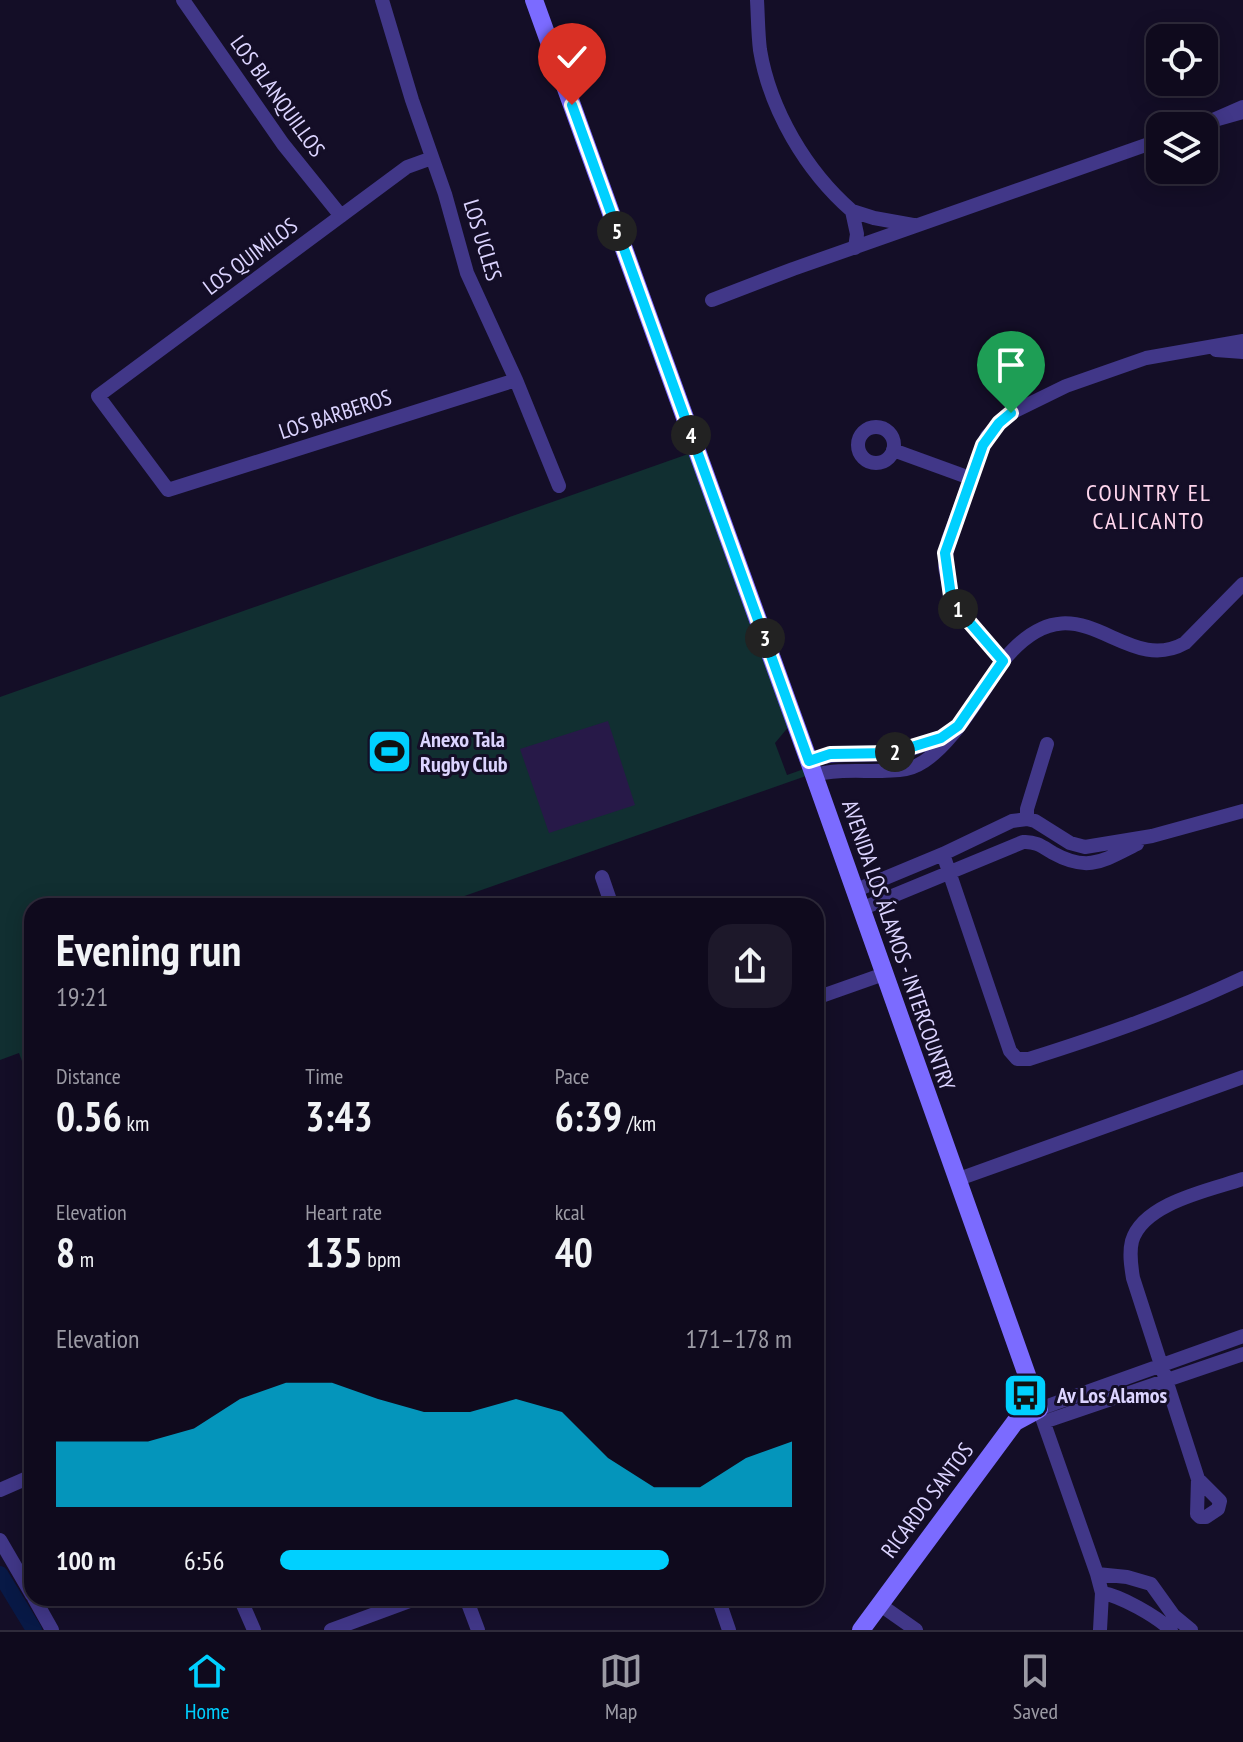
<!DOCTYPE html>
<meta charset="utf-8">
<style>
:root{--surface:#0f0a1d;--page:#1d182a;--text:#f1f3f6;--muted:#9b9aa4;--line:#2f2b3b;--accent:#00d0ff}
body{margin:0;font-family:"PT Sans Narrow",sans-serif;background:var(--page);color:var(--text);height:100vh;display:flex;flex-direction:column;font-size:30px;white-space:nowrap}
*{box-sizing:border-box;margin:0}
p{font-size:26px;color:var(--muted)}
.icon{flex:none;width:44px;height:44px;fill:none;stroke:currentColor;stroke-width:2;stroke-linecap:round;stroke-linejoin:round}
.map{position:relative;flex:1;overflow:hidden}
.side{position:absolute;left:24px;top:898px;width:800px;height:708px;display:flex;flex-direction:column;background:var(--surface);border-radius:24px;box-shadow:0 4px 20px #0003,0 0 0 2px var(--line)}
.side>*{flex:none}
.fabs{position:absolute;left:1146px;top:24px;display:grid;gap:16px}
.fabs a{display:grid;place-items:center;width:72px;height:72px;border-radius:16px;background:var(--surface);box-shadow:0 4px 20px #0003,0 0 0 2px var(--line);font-size:40px}
.pin{position:absolute;display:grid;place-items:center;width:68px;height:68px;color:#fff;margin:-82px -34px;border-radius:50% 50% 50% 0;rotate:-45deg;box-shadow:0 0 8px #0007}
.pin .icon{rotate:45deg}
.km{position:absolute;width:40px;height:40px;margin:-20px;border-radius:50%;background:#222;color:#fff;font-size:22px;line-height:40px;text-align:center}
.round{display:grid;place-items:center;flex:none;width:84px;height:84px;border-radius:24px;background:var(--page)}
.summary{display:flex;align-items:center;justify-content:space-between;height:136px;padding:0 32px}
h1{font-size:44px;font-weight:600;line-height:60px}
.figures{display:grid;grid-template-columns:repeat(3,1fr);gap:12px;height:136px;padding:8px 32px}
.figures div{display:grid;align-content:center}
.figures b{font-size:40px;font-weight:600}
.figures small{font-size:22px;font-weight:400}
.figures p{font-size:22px}
.chart{height:224px;padding:16px 32px}
.chart p{display:flex;justify-content:space-between}
.chart svg{width:100%;height:144px;margin-top:8px;fill:var(--accent);opacity:.7}
ul{padding:0 32px;list-style:none;font-size:26px}
li{display:grid;grid-template-columns:128px 96px 1fr;align-items:center;height:60px}
li i{height:20px;border-radius:10px;background:var(--accent)}
.tab-bar{display:flex;justify-content:space-around;align-items:center;height:112px;border-top:2px solid var(--line);background:var(--surface);font-size:22px;color:var(--muted)}
.tab-bar a{display:grid;justify-items:center;gap:4px}
.tab-bar .current{color:var(--accent)}
.map>svg:first-child{display:block}
.green{fill:#112f31}
.lines{fill:none;stroke-linecap:round;stroke-linejoin:round}
.canal{stroke:#081946;stroke-width:16}
.building{fill:#271948}
.minor{stroke:#413788;stroke-width:14}
.secondary{stroke:#7b6bff;stroke-width:18}
.route-casing{stroke:#fff;stroke-width:16}
.route{stroke:#00d0ff;stroke-width:10}
.labels{text-anchor:middle;dominant-baseline:central;stroke-width:6;stroke-linejoin:round;paint-order:stroke}
.street-label{font-size:22px;fill:#dcd4ff;stroke:#140e27}
.poi-label{font-size:22px;font-weight:bold;fill:#dcd4ff;stroke:#140e27;text-anchor:start}
.neighbourhood-label{font-size:24px;letter-spacing:2px;fill:#ffd6ed;stroke:#140e27}
</style>
<div class="map">
<svg width="1243" height="1630" viewBox="0 0 1243 1630">
<rect width="100%" height="100%" fill="#140e27"/>
<!-- green -->
<path class="green" d="M691,453L790,725L775,743L787,775L804,769L806,776L436,906H32V1088L19,1053L0,1060V697Z"/>
<g class="lines">
<!-- canal -->
<path class="canal" d="M0,1574L34,1630"/>
</g>
<!-- building -->
<path class="building" d="M608,721L635,805L549,833L520,749Z"/>
<g class="lines">
<!-- minor -->
<path class="minor" d="M183,0L283,144L341,216
M382,0L412,100L445,194L467,273L516,380L559,486
M757,0C758,17 758,34 760,50C770,110 806,171 852,211
M1243,107L1211,121L1243,112
M432,158L407,167L98,396L168,490L516,380
M855,248L857,234L852,211L874,218L913,225
M712,300L793,269L1160,140
M1216,350L1243,352
M858 445a18 18 0 1 1 36 0a18 18 0 1 1-36 0Z
M893,450L970,478
M1003,661C1078,569 1121,679 1185,643L1243,584
M809,761C837,751 863,757 892,753C910,751 930,743 946,735
M814,775C844,767 875,774 906,769C943,763 983,691 1003,661L959,610L951,596L945,567L948,540L987,436L1011,413L1066,386L1146,358L1243,341
M1027,819V809L1047,744
M943,854L1010,1051L1017,1059H1029C1105,1035 1171,1012 1243,978
M602,877L612,906
M854,891L943,854L1012,821L1027,819L1035,821L1070,843L1085,847L1152,836L1243,811
M861,909L1023,842C1036,841 1043,847 1053,853C1089,873 1104,860 1137,844
M816,998L884,974
M956,1180L1243,1077
M1044,1422L1243,1354
M1198,1479L1220,1501L1218,1509L1206,1517H1200L1197,1514L1198,1479L1133,1278C1131,1266 1129,1253 1132,1241C1143,1203 1210,1190 1243,1179
M0,1490L32,1476
M0,1540L32,1595
M1097,1574L1127,1577L1151,1584L1174,1616L1191,1630
M1102,1593C1121,1596 1156,1616 1171,1630
M34,1598L52,1630
M240,1598L254,1630
M466,1598L478,1630
M718,1598L729,1630
M879,1604L916,1630
M331,1630L418,1598
M1100,1630L1102,1593L1097,1574L1039,1409L1243,1336"/>
<!-- secondary -->
<path class="secondary" d="M534,0L809,761L1039,1409L1015,1422L861,1630"/>
</g>
<g class="lines">
<defs>
<path id="route" d="M572,105L809,761L830,754L892,753L941,738L958,726L1003,661L959,610L951,596L945,553L983,445L999,423L1011,413"/>
</defs>
<!-- route casing -->
<use href="#route" class="route-casing"/>
<!-- route -->
<use href="#route" class="route"/>
</g>
<!-- icons -->
<defs>
<symbol id="stadium-square" viewBox="-11 -11 22 22"><rect x="-9" y="-9" width="18" height="18" rx="4" fill="#00d0ff" stroke="#140e27"/><path d="M0-5a6.5 5 0 1 0 0 10a6.5 5 0 1 0 0-10ZM-3.5-1.8h7v3.6h-7Z" fill="#111"/></symbol>
<symbol id="bus-square" viewBox="-11 -11 22 22"><rect x="-9" y="-9" width="18" height="18" rx="4" fill="#00d0ff" stroke="#140e27"/><path d="M-5-6H5V4H4V6H2V4H-2V6H-4V4H-5ZM-3.5-4V0h7V-4ZM-3.5 1.2v1.5H-2V1.2ZM2 1.2v1.5H3.5V1.2Z" fill="#111"/></symbol>
</defs>
<g fill-rule="evenodd">
<use href="#stadium-square" x="364" y="726" width="51" height="51"/>
<use href="#bus-square" x="1000" y="1370" width="51" height="51"/>
</g>
<g class="labels">
<!-- street labels -->
<g class="street-label">
<text transform="translate(278 96) rotate(54)">LOS BLANQUILLOS</text>
<text transform="translate(483 240) rotate(73)">LOS UCLES</text>
<text transform="translate(250 256) rotate(-37)">LOS QUIMILOS</text>
<text transform="translate(335 414) rotate(-18)">LOS BARBEROS</text>
<text transform="translate(899 945) rotate(71)">AVENIDA LOS ÁLAMOS - INTERCOUNTRY</text>
<text transform="translate(927 1500) rotate(-53)">RICARDO SANTOS</text>
</g>
<!-- poi labels -->
<g class="poi-label">
<text x="420" y="739">Anexo Tala<tspan x="420" dy="25">Rugby Club</tspan></text>
<text x="1057" y="1395">Av Los Alamos</text>
</g>
<!-- neighbourhood labels -->
<g class="neighbourhood-label">
<text x="1149" y="492">COUNTRY EL<tspan x="1149" dy="28">CALICANTO</tspan></text>
</g>
</g>
</svg>
<div class="fabs">
<a><svg class="icon" aria-label="locate" viewBox="0 0 24 24"><circle cx="12" cy="12" r="6"/><path d="M12 2v4M12 18v4M2 12h4M18 12h4"/></svg></a>
<a><svg class="icon" aria-label="layers" viewBox="0 0 24 24"><path d="M12 4l9 5-9 5-9-5zM3 14l9 5 9-5"/></svg></a>
</div>
<div class="pin" style="left:1011px;top:413px;background:#1e9e55"><svg class="icon" aria-label="arrive" viewBox="0 0 24 24"><path d="M6 21V4h12l-3 4 3 4H6"/></svg></div>
<div class="pin" style="left:572px;top:105px;background:#d93025"><svg class="icon" aria-label="check" viewBox="0 0 24 24"><path d="M5 12l5 5 9-10"/></svg></div>
<b class="km" style="left:958px;top:609px">1</b>
<b class="km" style="left:895px;top:752px">2</b>
<b class="km" style="left:765px;top:638px">3</b>
<b class="km" style="left:691px;top:435px">4</b>
<b class="km" style="left:617px;top:231px">5</b>
<section class="side">
<div class="summary"><div><h1>Evening run</h1><p>19:21</p></div><a class="round"><svg class="icon" aria-label="share" viewBox="0 0 24 24"><path d="M12 15V3M7 8l5-5 5 5M5 13v7h14v-7"/></svg></a></div>
<div class="figures">
<div><p>Distance</p><b>0.56<small> km</small></b></div>
<div><p>Time</p><b>3:43</b></div>
<div><p>Pace</p><b>6:39<small> /km</small></b></div>
</div>
<div class="figures">
<div><p>Elevation</p><b>8<small> m</small></b></div>
<div><p>Heart rate</p><b>135<small> bpm</small></b></div>
<div><p>kcal</p><b>40</b></div>
</div>
<div class="chart"><p><span>Elevation</span>171–178 m</p>
<svg viewBox="0 0 160 44" preserveAspectRatio="none"><path d="M0 44V24L10 24L20 24L30 20L40 11L50 6L60 6L70 11L80 15L90 15L100 11L110 15L120 29L130 38L140 38L150 29L160 24V44z"/></svg>
</div>
<ul>
<li><b>100 m</b>6:56<i style="width:76%"></i></li>
</ul>
</section>
</div>
<nav class="tab-bar">
<a class="current"><svg class="icon" aria-label="home" viewBox="0 0 24 24"><path d="M3 11l9-7 9 7M6 9v11h12V9"/></svg>Home</a>
<a><svg class="icon" aria-label="map" viewBox="0 0 24 24"><path d="M3 6l6-2 6 2 6-2v14l-6 2-6-2-6 2zM9 4v14M15 6v14"/></svg>Map</a>
<a><svg class="icon" aria-label="saved" viewBox="0 0 24 24"><path d="M7 4h10v16l-5-4-5 4z"/></svg>Saved</a>
</nav>
